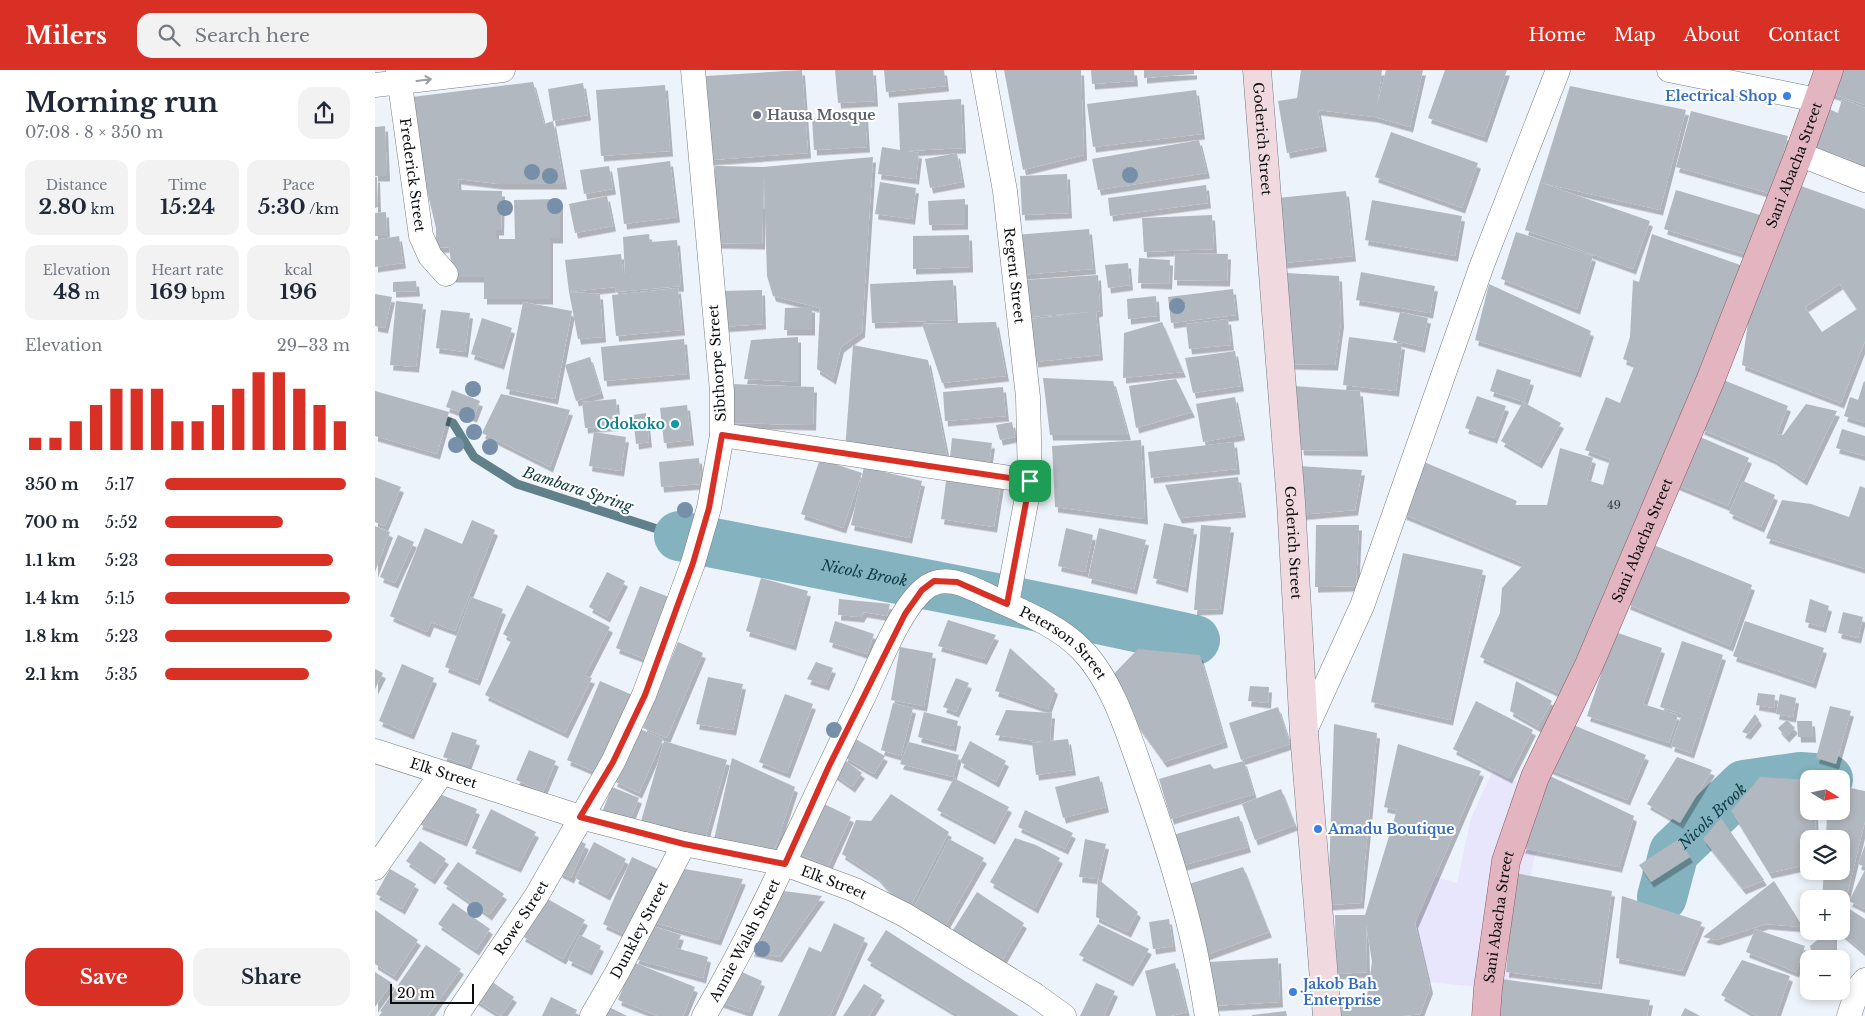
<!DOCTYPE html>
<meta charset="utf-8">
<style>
:root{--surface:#fff;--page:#f2f2f3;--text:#1f2937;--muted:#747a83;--accent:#d93025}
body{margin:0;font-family:"Libre Baskerville",serif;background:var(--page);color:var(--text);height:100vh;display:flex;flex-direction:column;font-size:19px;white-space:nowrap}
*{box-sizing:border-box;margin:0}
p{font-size:16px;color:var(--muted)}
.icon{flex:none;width:28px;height:28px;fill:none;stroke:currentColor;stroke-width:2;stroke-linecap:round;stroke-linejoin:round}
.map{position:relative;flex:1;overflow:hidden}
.drawer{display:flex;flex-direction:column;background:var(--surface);width:375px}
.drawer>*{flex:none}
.needle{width:32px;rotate:100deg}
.fabs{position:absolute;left:1425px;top:700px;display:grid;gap:10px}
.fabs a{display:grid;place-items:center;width:50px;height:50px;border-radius:10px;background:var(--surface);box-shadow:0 2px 8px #0003;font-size:25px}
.scale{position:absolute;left:15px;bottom:12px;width:84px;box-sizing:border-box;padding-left:5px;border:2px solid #0b0d0f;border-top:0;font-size:14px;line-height:18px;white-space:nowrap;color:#0b0d0f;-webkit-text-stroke:4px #fff;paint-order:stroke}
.pin{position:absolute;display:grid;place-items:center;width:42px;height:42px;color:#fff;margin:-21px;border-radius:10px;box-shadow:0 2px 8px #0006}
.round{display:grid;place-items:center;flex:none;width:52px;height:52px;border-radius:15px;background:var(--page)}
.head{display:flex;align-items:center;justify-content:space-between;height:85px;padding:0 25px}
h1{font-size:28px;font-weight:700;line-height:38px}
.stats{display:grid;grid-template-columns:repeat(3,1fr);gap:8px;height:85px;padding:5px 25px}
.stats div{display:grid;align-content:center;border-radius:12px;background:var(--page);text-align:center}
.stats b{font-size:21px;font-weight:700}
.stats small{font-size:14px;font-weight:400}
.stats p{font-size:14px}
.chart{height:140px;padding:10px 25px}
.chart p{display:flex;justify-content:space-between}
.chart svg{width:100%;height:90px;margin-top:5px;stroke:var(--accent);stroke-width:6}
.primary-button{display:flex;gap:10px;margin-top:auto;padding:10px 25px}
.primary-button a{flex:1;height:58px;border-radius:15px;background:var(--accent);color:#fff;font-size:20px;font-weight:700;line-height:58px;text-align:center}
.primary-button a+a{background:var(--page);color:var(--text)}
ul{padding:0 25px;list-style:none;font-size:16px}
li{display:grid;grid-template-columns:80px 60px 1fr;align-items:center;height:38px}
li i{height:12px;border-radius:6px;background:var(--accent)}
header{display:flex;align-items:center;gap:30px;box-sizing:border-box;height:70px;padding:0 25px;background:var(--accent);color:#fff}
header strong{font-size:24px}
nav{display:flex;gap:28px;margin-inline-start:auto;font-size:18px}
.search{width:350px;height:45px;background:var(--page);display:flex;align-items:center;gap:12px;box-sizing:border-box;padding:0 18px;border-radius:15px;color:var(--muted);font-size:19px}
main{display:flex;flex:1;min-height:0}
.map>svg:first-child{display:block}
.industrial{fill:#e8e6fc}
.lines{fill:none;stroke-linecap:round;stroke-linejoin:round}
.stream{stroke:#60818a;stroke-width:9}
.river{stroke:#84b3bf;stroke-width:50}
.building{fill:#b2b8bf;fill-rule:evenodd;filter:url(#shadow)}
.street-casing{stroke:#787e84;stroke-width:25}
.secondary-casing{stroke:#787e84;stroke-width:29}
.primary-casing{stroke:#8a5a67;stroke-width:29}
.street{stroke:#fff;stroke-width:24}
.secondary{stroke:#f0dae0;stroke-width:28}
.primary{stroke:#e2b5c0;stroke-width:28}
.tree{fill:#778fa9}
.oneway{stroke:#9d9e9f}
.route-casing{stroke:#fff;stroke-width:10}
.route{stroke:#d93025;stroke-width:6}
.shop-dot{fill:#3f7fe0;stroke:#fff;stroke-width:2}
.worship-dot{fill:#6b7280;stroke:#fff;stroke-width:2}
.culture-dot{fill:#0f9aa8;stroke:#fff;stroke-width:2}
.labels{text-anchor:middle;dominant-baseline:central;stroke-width:4;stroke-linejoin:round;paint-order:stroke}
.number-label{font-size:11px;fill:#35383b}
.shop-label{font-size:14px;font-weight:bold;fill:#366cbe;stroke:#fff;text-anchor:start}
.worship-label{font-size:14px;font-weight:bold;fill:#5b616d;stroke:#fff;text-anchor:start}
.street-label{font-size:14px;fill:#0b0d0f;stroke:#fff}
.culture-label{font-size:14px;font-weight:bold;fill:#0d838f;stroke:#fff;text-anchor:end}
.water-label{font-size:15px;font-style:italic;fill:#0e3b44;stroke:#fff}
</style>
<header>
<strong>Milers</strong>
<div class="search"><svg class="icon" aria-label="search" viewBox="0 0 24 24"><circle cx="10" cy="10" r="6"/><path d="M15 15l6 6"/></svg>Search here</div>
<nav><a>Home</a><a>Map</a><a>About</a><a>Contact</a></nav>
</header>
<main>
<section class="drawer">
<div class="head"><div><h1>Morning run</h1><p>07:08 · 8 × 350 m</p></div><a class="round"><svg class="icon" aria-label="share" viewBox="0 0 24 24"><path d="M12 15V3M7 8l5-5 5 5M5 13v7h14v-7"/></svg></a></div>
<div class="stats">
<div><p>Distance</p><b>2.80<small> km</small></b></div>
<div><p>Time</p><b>15:24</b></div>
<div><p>Pace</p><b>5:30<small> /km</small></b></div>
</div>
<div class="stats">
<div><p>Elevation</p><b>48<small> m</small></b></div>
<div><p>Heart rate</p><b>169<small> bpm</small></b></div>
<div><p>kcal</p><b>196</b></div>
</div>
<div class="chart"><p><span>Elevation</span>29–33 m</p>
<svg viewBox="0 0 160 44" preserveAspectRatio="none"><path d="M5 44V38M15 44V38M25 44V30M35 44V22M45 44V14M55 44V14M65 44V14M75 44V30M85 44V30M95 44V22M105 44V14M115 44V6M125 44V6M135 44V14M145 44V22M155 44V30"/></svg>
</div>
<ul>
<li><b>350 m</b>5:17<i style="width:98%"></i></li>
<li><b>700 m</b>5:52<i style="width:64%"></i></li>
<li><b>1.1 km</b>5:23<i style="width:91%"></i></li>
<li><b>1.4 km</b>5:15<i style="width:100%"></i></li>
<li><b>1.8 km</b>5:23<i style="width:90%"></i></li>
<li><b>2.1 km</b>5:35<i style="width:78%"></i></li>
</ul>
<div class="primary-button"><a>Save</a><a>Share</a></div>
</section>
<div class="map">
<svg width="1490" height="946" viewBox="0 0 1490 946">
<defs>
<filter id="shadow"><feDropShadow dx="3" dy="5.5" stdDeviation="0" flood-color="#0004"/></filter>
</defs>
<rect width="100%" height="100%" fill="#edf3fb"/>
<!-- industrial -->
<path class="industrial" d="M1118,700L1182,732L1159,789L1134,920L1002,907L1016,795L1082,813L1096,748Z"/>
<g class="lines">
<!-- stream -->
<path class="stream" d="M61,348L78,353L99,387L142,414L304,466"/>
<!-- river -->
<g class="river">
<path id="s1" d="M304,466C476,501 649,531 820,570"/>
<path id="s2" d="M1287,827L1299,782L1369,715L1425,707L1453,709"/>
</g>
</g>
<!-- building -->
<path class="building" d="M427,0L433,83L336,90L331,6Z
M460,0H498L500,31L463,33Z
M509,0H569L571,16L511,22Z
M629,0H706L709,85L648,100Z
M716,0H759L760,11L717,14Z
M769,0H819V4L769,8Z
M926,0H1007L1002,36L1011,0H1048L1035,57L1000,47L943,40L949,76L912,83L903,31L922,28Z
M1070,0H1132L1109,67L1053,48Z
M1463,0H1490V35L1455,23Z
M158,12L169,54L178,51L189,114H124L83,109L84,120L127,121L126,160H121V169H140L139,130L185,129V168H175V229H109V207H78L74,177L61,178V158L48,104L37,27Z
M208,13L213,45L178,51L173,19Z
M290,15L295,81L226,86L221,20Z
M1195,16L1311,40L1285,140L1167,113L1275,151L1258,199L1150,160Z
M821,20L827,64L718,77L712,34Z
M586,29L588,78L532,81L544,83L541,109L503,104L507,77L525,80L523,33Z
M1467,29L1490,38V94L1435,77L1450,37L1463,43Z
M1316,41L1413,66L1397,124L1301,97Z
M490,44L492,77L439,80L437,48Z
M10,56L12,106H0V57Z
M1016,62L1103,93L1087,138L1000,107Z
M824,70L832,103L723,120L717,89Z
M582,83L587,112L555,118L550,89Z
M498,87L487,262L466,277L458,309L442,299L445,238L398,226L392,206L389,106L387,174L338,173L340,96L388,97Z
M295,91L302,147L249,154L242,98Z
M234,96L238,119L209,124L205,100Z
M692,104L694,143L647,145L645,106Z
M0,107H2L3,137L0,138Z
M505,112L541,118L537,149L500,144Z
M831,115L833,133L735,146L733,128Z
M1426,116L1490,139V271L1466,333L1367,295L1378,217L1397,190ZM1465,214L1482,239L1447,262L1430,237Z
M1301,120L1385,145L1373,185L1289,159Z
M971,121L978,186L909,193L903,128Z
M232,126L238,156L200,163L194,134Z
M590,129V154L554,155L553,131Z
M997,130L1087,146L1080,186L990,170Z
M11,142L12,166H0V143Z
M837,145L839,179L769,182L767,148Z
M714,159L718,199L643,205L640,165Z
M1141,162L1218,186L1202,239L1126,209Z
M274,164L275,172L302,170L306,216L241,222L240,217L194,222L225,224L228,267L203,269L194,222L190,190L246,184L248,203H250L248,167Z
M1277,164L1371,197L1188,625L1105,587L1125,543L1127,518L1149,494L1028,444L1049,392L1142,431L1140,435H1172L1185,378L1218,388L1212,410L1228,415L1235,389L1210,380L1231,327L1245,333L1260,294L1248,289L1255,267L1258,210L1264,212Z
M594,165L595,197L538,199V166Z
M24,166L28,193L0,197V170Z
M800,183L853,184L852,211L799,210Z
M764,188L795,190L794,214L763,213Z
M753,193L755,215L733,218L730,195Z
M986,202L1060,216L1055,243L981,230Z
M912,203L964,206L966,252L960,295L908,294L912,248Z
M723,205L725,241L721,242L725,285L660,292L656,249L715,242L652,247L650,210Z
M578,210L580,250L497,253L495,214Z
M41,211L42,221L18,222V212Z
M1114,214L1216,261L1203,302L1100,270Z
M303,218L307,260L241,266L237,225Z
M858,219L861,245L796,253L793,227Z
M387,220L388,254L347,257L346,221Z
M0,224L17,227L10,258L0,256Z
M781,226L782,246L753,249L752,229Z
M21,231L48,234L41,297L15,295Z
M148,232L197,241L180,329L131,319Z
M437,237V260H409L410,238Z
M66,240L95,243L90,282L61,278Z
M1025,242L1053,248L1047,277L1018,270Z
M107,248L137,258L126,294L96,284Z
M853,249L856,275L814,279L811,254Z
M621,252L631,306L567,313L547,254Z
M787,252L808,302L748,308L749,263Z
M423,267V312L369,309L376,270Z
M974,267L1027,274L1021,321L968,315Z
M309,269L312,304L229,311L226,277Z
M478,275L553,290L573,390L470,380Z
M860,281L866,316L818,323L810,288Z
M215,287L226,323L201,331L190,295Z
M1122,299L1156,310L1149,332L1115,321Z
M668,308L738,311L753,365H675Z
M801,309L817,342L761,358L754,316Z
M1346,309L1413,336L1402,364L1408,365L1431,334L1462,341L1429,410L1398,389L1326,359Z
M1489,311L1490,312V353L1469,346L1475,327L1483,330Z
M356,314L439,317L438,355L355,353Z
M919,316L985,321L990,381L926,380Z
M628,317L631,346L570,351L568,322Z
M77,320L105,331L99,347L71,337Z
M0,321L74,342L62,384L0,366Z
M126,324L195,340L175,397L107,363Z
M1102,326L1131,336L1119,368L1090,358Z
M860,327L867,365L828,372L821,334Z
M241,329L243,355L210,358L207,332Z
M1148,332L1186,353L1164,393L1126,371Z
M312,335L316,370L289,373L285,338Z
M271,343L274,372L261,374L258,345Z
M637,352L640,367L625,370L621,355Z
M1467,359L1490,366V386L1461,378Z
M219,362L251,367L246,401L214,396Z
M1316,363L1374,388L1353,436L1295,412Z
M577,368L617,373L613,401L574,397Z
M766,370L770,449L680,437L677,376Z
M859,372L862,399L776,408L773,382Z
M324,388L326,414L286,417L284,392Z
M445,389L487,403L468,458L426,444Z
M923,396L987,400L980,440L922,445Z
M489,397L547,411L534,468L476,455Z
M572,404L626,413L619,457L566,449Z
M0,407L26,417L10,456L0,452Z
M863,407L868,442L804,448L790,415Z
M1368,411L1400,425L1386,457L1354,443Z
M1485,416L1490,418V499L1391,468L1407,430L1436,434L1474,447Z
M97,450L120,460L80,561L56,552L52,562L15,546L50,458L87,474Z
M789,453L819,459L810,517L778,508Z
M826,455L856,457L845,539L819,540Z
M941,455H984L981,516L940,517Z
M0,456L15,462L0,502Z
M691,458L718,465L710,502L683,496Z
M724,458L771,470L759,519L713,508Z
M23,465L39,472L20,513L5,507Z
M1276,474L1377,515L1355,576L1252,534Z
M1028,483L1108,500L1075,650L996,632Z
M232,502L250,511L232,547L214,537Z
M386,508L433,521L418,575L371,561Z
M152,515L235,557L210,606L217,608L190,663L110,625L137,569L128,564Z
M265,516L302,530L278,592L241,578Z
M96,527L128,539L102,610L70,597Z
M464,529L515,534L512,546L489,542L486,547L463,545Z
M1435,529L1454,536L1448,557L1430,552Z
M1468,542L1488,547L1483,568L1463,563Z
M573,550L621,565L609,589L563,576Z
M460,551L499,564L492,584L454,572Z
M1370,551L1449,578L1438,613L1358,586Z
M1240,562L1287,578L1268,634L1303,645L1294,673L1212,646Z
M1307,571L1348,585L1316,683L1296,676L1307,644L1285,637Z
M303,572L328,583L292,668L268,658Z
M525,577L558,583L549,636L516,630Z
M635,578L680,619L673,639L620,621Z
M763,579L825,585L850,672L789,692L731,612Z
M441,592L458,598L451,615L432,609Z
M27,594L59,608L36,664L4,651Z
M0,599L8,603L0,619Z
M333,607L368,614L358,660L321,654Z
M581,608L594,613L581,642L568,637Z
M225,611L262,627L228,705L192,690Z
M1141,611L1177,631L1163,657L1135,641Z
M875,616L894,617L893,633L873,631Z
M1383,623L1400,625L1399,638L1381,635Z
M410,624L438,634L412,703L384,692Z
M1405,624L1421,628L1418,647L1401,644Z
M1101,631L1158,660L1134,708L1078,679Z
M518,633L538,638L526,686L506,680Z
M1455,636L1476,641L1461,694L1441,688Z
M903,637L915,674L866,690L854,653Z
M631,640L677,643L675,671L693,669L698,700L661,705L657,673L668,672L620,665Z
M549,642L583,651L578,676L543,667Z
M1380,644L1384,650L1373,664L1367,662Z
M1412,650L1420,658L1411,667L1403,658Z
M1422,651H1437L1438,667H1423Z
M1191,652L1271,685L1252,730L1173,698Z
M959,654L1002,663L986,833L953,835Z
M263,658L288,669L264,723L239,711Z
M77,662L102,670L93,695L68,687Z
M479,668L510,686L499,704L469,687Z
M289,671L352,690L329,773L265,755Z
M595,671L631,691L621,712L585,692Z
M534,672L584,685L578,707L525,694Z
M1023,674L1106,701L1040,853L1055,918L1045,944L1028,946H956V927L992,926L997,892L991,854L992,902L961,904L960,845H990L1022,740L1009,737Z
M154,680L181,691L168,722L141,710Z
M1302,687L1337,700L1305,753L1272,734Z
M357,688L420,717L397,788L338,774Z
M467,688L487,703L477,717L457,703Z
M869,691L879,724L796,749L784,709L835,694L839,699Z
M724,706L731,737L688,748L680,717Z
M1175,706L1259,746L1244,797L1147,778Z
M1385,707L1434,710V741H1440L1441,769H1434V791L1422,797L1394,803L1356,741Z
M579,708L634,737L617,769L562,740Z
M1466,716L1490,721V751L1471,829L1466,838V829H1447L1449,801H1466V769H1451L1452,741H1466Z
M237,717L264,728L253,755L226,745Z
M906,719L920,755L880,770L867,734Z
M57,721L102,739L89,771L44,754Z
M516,724L574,762L533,841L501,806L467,784L481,750L496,751Z
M445,732L476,747L453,797L421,782Z
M116,739L161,762L143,797L97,778Z
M650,740L698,763L690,779L643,757Z
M864,746L873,777L806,796L798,765Z
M1346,748L1389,810L1368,819L1328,769Z
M199,768L211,774L196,808L184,802Z
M640,768L661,775L685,788L660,838L615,812Z
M574,769L609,788L569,858L536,843Z
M710,769L731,774L723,809L704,807Z
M1304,769L1315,787L1276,812L1264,795Z
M45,771L71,789L57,809L31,791Z
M219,772L251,789L232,825L200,808Z
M1490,775V797L1483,794Z
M257,787L283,799L254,866L228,854Z
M83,792L129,824L114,845L68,813Z
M298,797L368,809L343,870L273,851Z
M868,797L894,862L831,885L814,814Z
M15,799L41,814L27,839L1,824Z
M1490,800V839L1474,831Z
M1140,803L1237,821L1224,914L1131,902Z
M723,809L763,842L753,862L721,847Z
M1399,811L1428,857L1391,854L1341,870L1328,867Z
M408,821L447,826L404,887L376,881Z
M602,822L649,853L627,891L578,860Z
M1247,826L1327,852L1307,901L1241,888Z
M169,827L210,850L188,889L147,866Z
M78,833L115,859L101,880L63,854Z
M1473,838L1490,849V883L1464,861H1466V847Z
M0,840L43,870L19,906L0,894Z
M794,849L798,876L778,879L774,852Z
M459,853L490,868L455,946H403L434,877L446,882Z
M723,854L774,879L755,911L704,885Z
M275,855L306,865L301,878L333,887L328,908L260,889L268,869L277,871L271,869Z
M1380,859L1430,876L1421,902L1371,882Z
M511,860L644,946H585L492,890Z
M1453,861H1459V889H1438L1435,876Z
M205,865L226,876L214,900L193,890Z
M51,875L86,899L53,946H4L7,942L5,941Z
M903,888L905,932L836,936L833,892Z
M1367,890L1415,906L1401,946H1382L1346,925Z
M258,892L320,917L308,946H283L243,930Z
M800,893L812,942L795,946H781L770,901Z
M358,898L387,911L374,942L342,931Z
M0,902L17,913L0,937Z
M110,907L139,927L126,946L96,927Z
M1120,908L1275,930L1272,946H1120Z
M721,913L740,921L729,946H705Z
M489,914L507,925L494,946H468Z
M176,927L202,940L199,946H167Z
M230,935L252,946H224Z
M1310,938L1325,946H1306Z
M911,941L912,946H877V945Z"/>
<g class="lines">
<defs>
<g id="street">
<path id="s3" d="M23,0L46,166L55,186L71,204"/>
<path id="s4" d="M608,0L630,121L653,327L655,411L632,534"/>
<path d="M1294,0L1442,30"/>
<path d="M0,15L128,0"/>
<path d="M1424,84L1490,110"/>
<path d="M347,365L655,411"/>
<path d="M929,663L987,536L1107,195L1183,0"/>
<path id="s5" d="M0,681L205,747L309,774L410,794L480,820L530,845L660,925L689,946"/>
<path d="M0,798L67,703"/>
<path id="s6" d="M81,946L162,825L238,692L269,625L318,493L334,438L347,365V321L318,0"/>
<path id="s7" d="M217,946L243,901L309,774"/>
<path id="s8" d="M329,946C389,844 434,736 487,630C502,599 523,542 548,520C568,501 595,517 616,527C646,541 683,555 707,580C736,610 751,657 765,697C784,751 803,807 816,863C823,890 827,918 832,946"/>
<path d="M1474,946L1483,918L1490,910"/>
</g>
<g id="secondary">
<path id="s9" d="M882,0L916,432L929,663L952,946"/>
</g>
<g id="primary">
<path id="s10" d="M1111,946L1113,918L1131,791L1160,707L1214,595L1335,311L1424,84L1454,0"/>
</g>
</defs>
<!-- street casing -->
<use href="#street" class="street-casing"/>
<!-- secondary casing -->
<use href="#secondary" class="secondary-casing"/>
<!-- primary casing -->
<use href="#primary" class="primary-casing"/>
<!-- street -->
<use href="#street" class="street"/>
<!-- secondary -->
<use href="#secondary" class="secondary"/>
<!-- primary -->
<use href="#primary" class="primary"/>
</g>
<!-- trees -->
<g class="tree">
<circle cx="157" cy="102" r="8"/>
<circle cx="755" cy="105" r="8"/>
<circle cx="175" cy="106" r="8"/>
<circle cx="180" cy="136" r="8"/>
<circle cx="130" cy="138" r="8"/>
<circle cx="802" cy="236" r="8"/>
<circle cx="98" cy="319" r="8"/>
<circle cx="92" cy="345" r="8"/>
<circle cx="99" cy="362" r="8"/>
<circle cx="81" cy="375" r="8"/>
<circle cx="115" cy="377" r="8"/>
<circle cx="310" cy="440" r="8"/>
<circle cx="459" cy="660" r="8"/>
<circle cx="100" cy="840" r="8"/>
<circle cx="387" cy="879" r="8"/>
</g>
<!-- one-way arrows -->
<defs><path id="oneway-shaft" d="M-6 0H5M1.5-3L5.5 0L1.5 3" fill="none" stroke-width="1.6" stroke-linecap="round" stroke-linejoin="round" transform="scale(1.25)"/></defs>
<use class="oneway" href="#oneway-shaft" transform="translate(49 10) rotate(-7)"/>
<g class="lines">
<defs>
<path id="route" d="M347,365L655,411L632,534L582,512L559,511L547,520L530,544L454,696L410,794L309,774L205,747L238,692L270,625L318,493L334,438Z"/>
</defs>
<!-- route casing -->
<use href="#route" class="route-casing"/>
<!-- route -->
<use href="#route" class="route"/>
</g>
<!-- markers -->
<g class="shop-dot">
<circle cx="1412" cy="26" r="5"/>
<circle cx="943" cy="759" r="5"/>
<circle cx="918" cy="922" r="5"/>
</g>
<circle class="worship-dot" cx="382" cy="45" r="5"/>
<circle class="culture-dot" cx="300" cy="354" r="5"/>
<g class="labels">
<!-- number labels -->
<g class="number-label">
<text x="1239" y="435">49</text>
</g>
<!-- shop labels -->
<g class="shop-label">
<text x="1402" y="26" text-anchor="end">Electrical Shop</text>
<text x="953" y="759">Amadu Boutique</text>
<text x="928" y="914">Jakob Bah<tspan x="928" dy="16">Enterprise</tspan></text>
</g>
<!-- worship labels -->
<g class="worship-label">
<text x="392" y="45">Hausa Mosque</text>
</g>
<!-- street labels -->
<g class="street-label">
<text stroke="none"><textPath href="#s9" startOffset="69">Goderich Street</textPath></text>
<text stroke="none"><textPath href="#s10" startOffset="910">Sani Abacha Street</textPath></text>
<text stroke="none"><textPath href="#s3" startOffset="106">Frederick Street</textPath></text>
<text stroke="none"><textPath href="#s4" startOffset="208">Regent Street</textPath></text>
<text transform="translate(342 293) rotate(-94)">Sibthorpe Street</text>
<text stroke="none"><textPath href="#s10" startOffset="505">Sani Abacha Street</textPath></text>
<text stroke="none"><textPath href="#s9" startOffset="474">Goderich Street</textPath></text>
<text stroke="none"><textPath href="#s8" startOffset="640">Peterson Street</textPath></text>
<text stroke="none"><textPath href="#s5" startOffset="72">Elk Street</textPath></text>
<text stroke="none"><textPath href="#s5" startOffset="478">Elk Street</textPath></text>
<text stroke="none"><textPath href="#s10" startOffset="100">Sani Abacha Street</textPath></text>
<text stroke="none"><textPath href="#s6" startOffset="118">Rowe Street</textPath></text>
<text stroke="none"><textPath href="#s7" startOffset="98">Dunkley Street</textPath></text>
<text stroke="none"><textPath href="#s8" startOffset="86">Annie Walsh Street</textPath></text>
</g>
<!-- culture labels -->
<g class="culture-label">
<text x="290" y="354">Odokoko</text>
</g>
<!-- water labels -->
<g class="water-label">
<text transform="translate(203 419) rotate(18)">Bambara Spring</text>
<text stroke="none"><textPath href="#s1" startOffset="189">Nicols Brook</textPath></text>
<text stroke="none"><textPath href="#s2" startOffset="99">Nicols Brook</textPath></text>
</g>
</g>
</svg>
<div class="fabs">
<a><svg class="needle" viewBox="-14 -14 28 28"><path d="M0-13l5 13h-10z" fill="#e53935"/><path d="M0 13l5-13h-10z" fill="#747a83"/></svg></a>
<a><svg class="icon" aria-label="layers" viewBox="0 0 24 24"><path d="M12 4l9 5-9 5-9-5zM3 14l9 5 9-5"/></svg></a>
<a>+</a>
<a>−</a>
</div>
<div class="scale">20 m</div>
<div class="pin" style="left:655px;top:411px;background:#1e9e55"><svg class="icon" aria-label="arrive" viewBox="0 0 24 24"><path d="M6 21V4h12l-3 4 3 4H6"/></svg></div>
</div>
</main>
